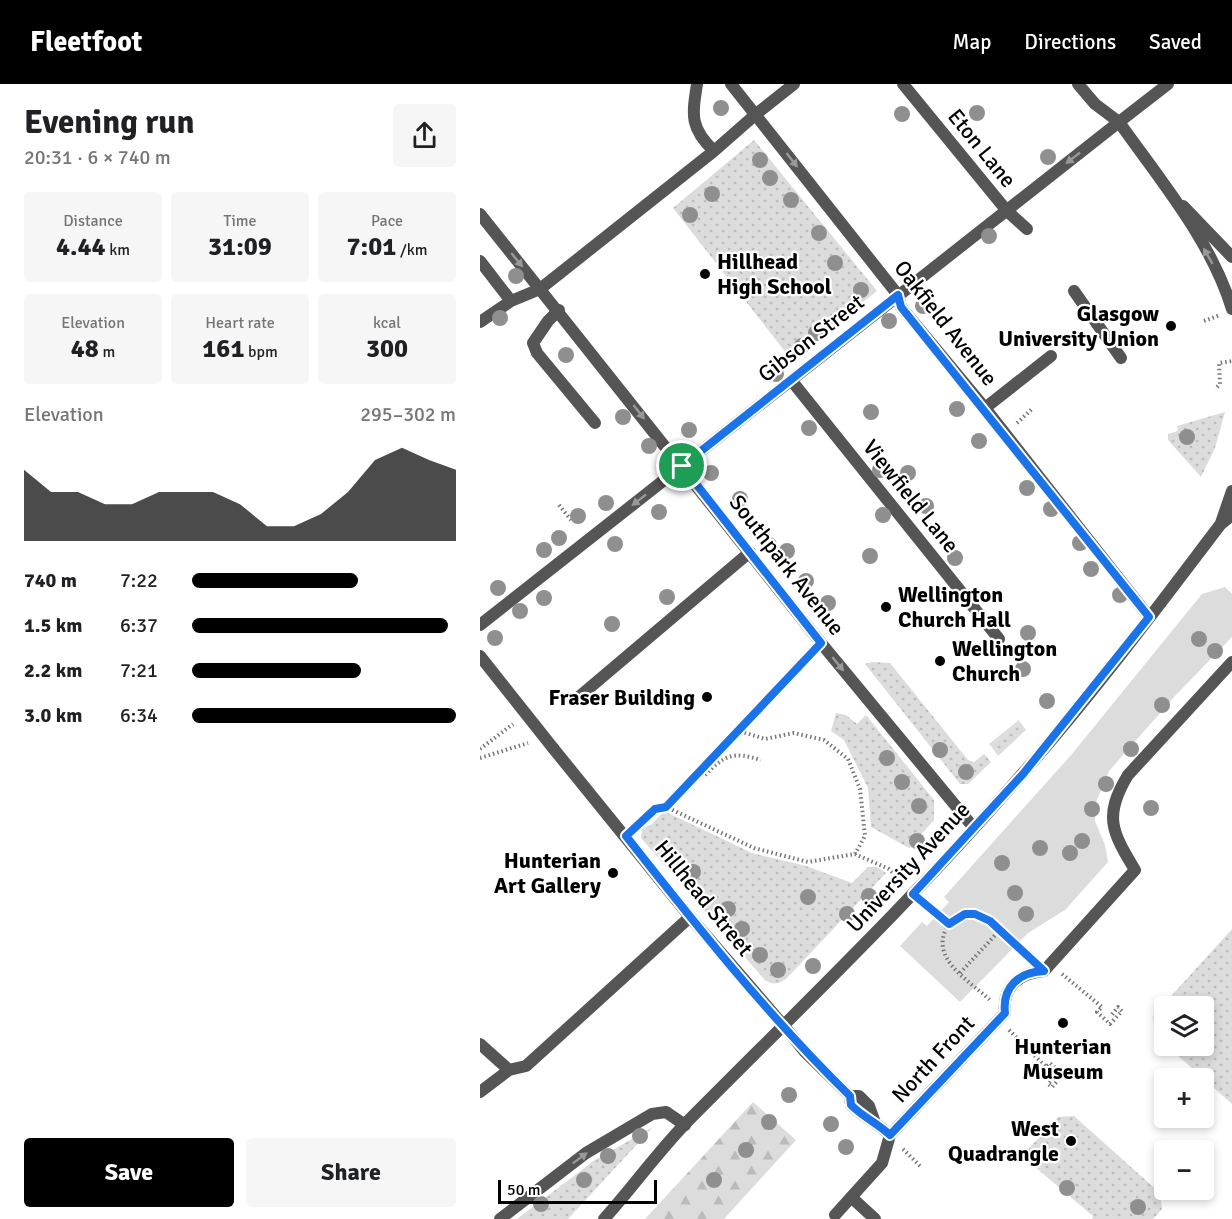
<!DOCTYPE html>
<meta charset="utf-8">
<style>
:root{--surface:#fff;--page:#f6f6f6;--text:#202124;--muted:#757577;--accent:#000}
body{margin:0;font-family:Signika,sans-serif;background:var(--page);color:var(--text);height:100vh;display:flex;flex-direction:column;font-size:22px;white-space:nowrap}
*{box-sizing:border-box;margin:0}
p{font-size:20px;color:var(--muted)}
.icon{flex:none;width:33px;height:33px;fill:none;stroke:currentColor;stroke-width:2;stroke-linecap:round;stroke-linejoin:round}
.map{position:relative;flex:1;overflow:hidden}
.details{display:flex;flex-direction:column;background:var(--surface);width:480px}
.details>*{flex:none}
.controls{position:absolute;left:674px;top:912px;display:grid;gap:12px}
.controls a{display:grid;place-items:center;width:60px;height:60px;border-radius:6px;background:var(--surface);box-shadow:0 3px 9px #0003;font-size:30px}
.scale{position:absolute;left:18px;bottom:15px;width:159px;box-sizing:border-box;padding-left:6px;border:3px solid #000;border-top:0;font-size:16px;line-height:21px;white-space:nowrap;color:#000;-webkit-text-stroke:4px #fff;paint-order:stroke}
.pin{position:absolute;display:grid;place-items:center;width:51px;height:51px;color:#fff;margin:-26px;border:3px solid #fff;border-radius:50%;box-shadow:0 2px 6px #0007}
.round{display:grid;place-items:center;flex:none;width:63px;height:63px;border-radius:6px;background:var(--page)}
.headline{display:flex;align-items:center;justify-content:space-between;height:102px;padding:0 24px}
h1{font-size:33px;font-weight:800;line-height:45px}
.figures{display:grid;grid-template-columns:repeat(3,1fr);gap:9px;height:102px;padding:6px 24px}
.figures div{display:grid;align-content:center;border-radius:6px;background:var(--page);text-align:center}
.figures b{font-size:26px;font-weight:800}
.figures small{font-size:16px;font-weight:400}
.figures p{font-size:16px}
.chart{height:168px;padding:12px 24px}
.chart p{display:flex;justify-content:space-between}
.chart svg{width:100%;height:108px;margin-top:6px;fill:var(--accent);opacity:.7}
.button{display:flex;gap:12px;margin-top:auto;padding:12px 24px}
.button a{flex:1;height:69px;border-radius:6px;background:var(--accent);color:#fff;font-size:24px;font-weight:800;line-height:69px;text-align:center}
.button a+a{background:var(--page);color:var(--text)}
ul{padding:0 24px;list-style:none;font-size:20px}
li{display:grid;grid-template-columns:96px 72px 1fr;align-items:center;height:45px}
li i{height:15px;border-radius:8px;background:var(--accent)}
header{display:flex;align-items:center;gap:36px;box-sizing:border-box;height:84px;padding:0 30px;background:var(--accent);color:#fff}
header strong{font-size:28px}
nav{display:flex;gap:33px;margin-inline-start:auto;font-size:21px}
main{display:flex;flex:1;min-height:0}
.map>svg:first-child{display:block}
.grass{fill:url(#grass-dots)}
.forest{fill:url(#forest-firs)}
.garden{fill:#dcdcdc}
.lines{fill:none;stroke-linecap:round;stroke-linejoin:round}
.path{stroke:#777;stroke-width:4;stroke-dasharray:1.5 3;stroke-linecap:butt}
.service{stroke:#555;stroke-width:12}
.pedestrian{stroke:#555;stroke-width:12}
.minor{stroke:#555;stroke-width:12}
.tertiary{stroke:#555;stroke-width:12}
.tree{fill:#8f8f8f}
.oneway{fill:#999}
.route-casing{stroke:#fff;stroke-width:12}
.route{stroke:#1a73e8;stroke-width:8}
.poi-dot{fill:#000;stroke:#fff;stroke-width:2}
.labels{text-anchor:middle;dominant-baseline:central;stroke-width:4.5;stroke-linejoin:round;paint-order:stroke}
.street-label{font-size:22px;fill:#000;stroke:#fff}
.poi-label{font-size:22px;font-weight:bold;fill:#000;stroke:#fff;text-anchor:end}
</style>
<header>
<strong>Fleetfoot</strong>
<nav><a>Map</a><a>Directions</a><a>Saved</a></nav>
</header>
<main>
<section class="details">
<div class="headline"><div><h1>Evening run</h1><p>20:31 · 6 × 740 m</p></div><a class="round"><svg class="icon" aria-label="share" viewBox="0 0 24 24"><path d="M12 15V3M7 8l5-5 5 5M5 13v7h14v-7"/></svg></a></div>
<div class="figures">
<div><p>Distance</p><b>4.44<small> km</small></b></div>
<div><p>Time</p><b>31:09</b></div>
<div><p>Pace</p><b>7:01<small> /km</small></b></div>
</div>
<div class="figures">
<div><p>Elevation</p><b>48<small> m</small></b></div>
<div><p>Heart rate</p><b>161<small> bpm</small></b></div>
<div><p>kcal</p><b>300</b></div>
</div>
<div class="chart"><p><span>Elevation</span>295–302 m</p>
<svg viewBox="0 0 160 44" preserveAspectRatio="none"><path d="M0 44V15L10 24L20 24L30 29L40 29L50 24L60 24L70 24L80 29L90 38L100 38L110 33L120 24L130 11L140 6L150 11L160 15V44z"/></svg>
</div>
<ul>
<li><b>740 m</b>7:22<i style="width:63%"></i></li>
<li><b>1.5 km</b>6:37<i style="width:97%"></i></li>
<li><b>2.2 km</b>7:21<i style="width:64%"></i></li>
<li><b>3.0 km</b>6:34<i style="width:100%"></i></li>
</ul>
<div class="button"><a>Save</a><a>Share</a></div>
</section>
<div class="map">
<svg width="752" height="1135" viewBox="0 0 752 1135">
<defs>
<pattern id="grass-dots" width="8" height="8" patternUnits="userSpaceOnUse" patternTransform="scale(1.5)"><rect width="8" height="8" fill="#dcdcdc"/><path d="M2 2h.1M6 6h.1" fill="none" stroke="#bbb" stroke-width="1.8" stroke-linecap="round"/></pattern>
<pattern id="forest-firs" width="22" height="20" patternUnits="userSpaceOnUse" patternTransform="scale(1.5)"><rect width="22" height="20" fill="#dcdcdc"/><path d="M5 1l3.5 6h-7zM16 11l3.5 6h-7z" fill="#bbb"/></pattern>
</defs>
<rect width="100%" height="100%" fill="#fff"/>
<!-- grass -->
<path class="grass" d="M274,56L397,207L310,274L193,124Z
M745,328L735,364L721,393L688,356V350L698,347L697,342Z
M392,578L410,579L488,676L494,678L504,670L511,678L488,700H480L385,580Z
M356,629L366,631L377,640L386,631L454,716V736L429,764L391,743L388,704L364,656L351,647Z
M540,638L546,646L518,672L511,662Z
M184,727L272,769L326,782L372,799L388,783H397L406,789L306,895C299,900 291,902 284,895L161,754L162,745L172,740Z
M752,845V1020L687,962H723V922H684V959L675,951L673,932Z
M594,1032L680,1109L682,1125L673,1135H612L613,1132L542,1072L578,1033Z
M173,1043L88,1135H37L115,1076Z"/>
<!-- forest -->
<path class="forest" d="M273,1018L316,1056L244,1135H165Z"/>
<!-- garden -->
<path class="garden" d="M745,503L752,510V553L695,612L629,687L616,718L615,737L625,761L628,778L585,826L548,849L480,918L420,862L442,838L447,842L469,818L464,813L592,670L722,510Z
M539,636L540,638L511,662L509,660Z"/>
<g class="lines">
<!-- path -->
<path class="path" d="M724,237L740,231
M737,303L740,300L739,279L752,277
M537,339L552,325
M79,421L91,436
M256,646L285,655L314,649L344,656L368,675L380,705L385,752L375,770
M0,665L33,640
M0,674L48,659
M218,687L224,692C245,671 252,667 281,676
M186,723L329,570
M155,743L175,725L186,723L274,764L328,778L375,770L409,785L423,799
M444,818L469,840L485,830H495L510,837L550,874
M469,840C447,873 487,895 510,916
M480,889L520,846
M582,890L622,923L617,928L630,940L642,927L638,923L631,932
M529,946L566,983L570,979L583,991L572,1003L568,1000L576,991
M423,1065L441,1083"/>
<!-- service -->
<path class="service" d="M217,0C212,32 210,44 234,67
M423,0L527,127L547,145
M0,177L31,217L60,205L234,67L275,31
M594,207L641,274
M79,226L68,237L53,259L57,269L115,339
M0,238L31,217
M311,296L519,555
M505,324L571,272
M94,617L270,468
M304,942L325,968L370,1012
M0,960L29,986
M0,1008L29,986L46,982L210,833
M394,1036L389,1022L379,1012H370L371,1021C383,1033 397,1039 410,1051
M371,1113L395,1135
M355,1131L402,1079L410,1051L525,929C522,903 539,889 564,887L655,786C632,748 623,732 648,691L752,578"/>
<!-- pedestrian -->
<path class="pedestrian" d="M73,664L210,833L304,942"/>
<!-- minor -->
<path class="minor" d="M251,0L418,211L421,223L505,324L669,533
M275,31L314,0
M0,130L341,559L494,744
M0,541L639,38L615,20L598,0
M0,572L73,664
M20,1135L106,1069L172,1030L186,1028L205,1041"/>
<!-- tertiary -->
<path class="tertiary" d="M688,0L639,38C680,96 731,156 752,225
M703,122L752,173
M741,439L752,407
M124,1135C152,1104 177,1069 206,1039C320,924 437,812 543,689C613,610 676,525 740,441L752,431"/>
</g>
<!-- trees -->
<g class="tree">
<circle cx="241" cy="24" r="8"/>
<circle cx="497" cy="29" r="8"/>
<circle cx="422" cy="30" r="8"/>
<circle cx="568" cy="73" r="8"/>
<circle cx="280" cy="76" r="8"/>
<circle cx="290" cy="94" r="8"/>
<circle cx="232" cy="110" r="8"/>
<circle cx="311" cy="116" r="8"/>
<circle cx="210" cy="131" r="8"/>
<circle cx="339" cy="149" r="8"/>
<circle cx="509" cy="152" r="8"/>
<circle cx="355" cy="179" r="8"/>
<circle cx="36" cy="192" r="8"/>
<circle cx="381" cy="206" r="8"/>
<circle cx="443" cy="222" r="8"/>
<circle cx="20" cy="234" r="8"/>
<circle cx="409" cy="237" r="8"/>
<circle cx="336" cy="249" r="8"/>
<circle cx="322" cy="262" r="8"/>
<circle cx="86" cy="271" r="8"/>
<circle cx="296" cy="290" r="8"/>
<circle cx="477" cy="325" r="8"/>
<circle cx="391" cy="328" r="8"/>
<circle cx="143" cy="333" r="8"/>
<circle cx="329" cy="344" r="8"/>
<circle cx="209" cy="346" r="8"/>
<circle cx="707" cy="353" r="8"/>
<circle cx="499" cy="357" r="8"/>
<circle cx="169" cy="362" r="8"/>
<circle cx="400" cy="386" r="8"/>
<circle cx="231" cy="389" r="8"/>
<circle cx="428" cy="389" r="8"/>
<circle cx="547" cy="404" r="8"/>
<circle cx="260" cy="415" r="8"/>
<circle cx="126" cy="419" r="8"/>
<circle cx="446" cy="422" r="8"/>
<circle cx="571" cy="425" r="8"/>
<circle cx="179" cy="428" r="8"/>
<circle cx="403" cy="431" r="8"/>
<circle cx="98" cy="432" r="8"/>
<circle cx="79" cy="454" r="8"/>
<circle cx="600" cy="459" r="8"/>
<circle cx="135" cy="460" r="8"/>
<circle cx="289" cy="461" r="8"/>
<circle cx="64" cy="466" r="8"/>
<circle cx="307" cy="467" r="8"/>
<circle cx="390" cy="472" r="8"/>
<circle cx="475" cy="474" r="8"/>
<circle cx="611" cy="485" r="8"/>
<circle cx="326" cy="497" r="8"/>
<circle cx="18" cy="504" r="8"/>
<circle cx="640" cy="511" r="8"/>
<circle cx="187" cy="513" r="8"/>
<circle cx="64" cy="514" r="8"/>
<circle cx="348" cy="519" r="8"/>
<circle cx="40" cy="527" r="8"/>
<circle cx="132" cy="540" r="8"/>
<circle cx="548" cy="549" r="8"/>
<circle cx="15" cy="554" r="8"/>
<circle cx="719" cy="555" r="8"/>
<circle cx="735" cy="567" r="8"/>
<circle cx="543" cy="585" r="8"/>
<circle cx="567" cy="617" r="8"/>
<circle cx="682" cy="621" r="8"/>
<circle cx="651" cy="665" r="8"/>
<circle cx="460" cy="666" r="8"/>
<circle cx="407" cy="674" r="8"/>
<circle cx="486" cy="688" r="8"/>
<circle cx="422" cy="698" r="8"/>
<circle cx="626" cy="700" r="8"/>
<circle cx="439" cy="722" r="8"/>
<circle cx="671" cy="724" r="8"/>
<circle cx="612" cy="725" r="8"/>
<circle cx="437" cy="757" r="8"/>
<circle cx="602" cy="757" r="8"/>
<circle cx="560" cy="764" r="8"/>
<circle cx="590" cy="769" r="8"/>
<circle cx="522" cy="779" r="8"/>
<circle cx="213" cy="788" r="8"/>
<circle cx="535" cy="809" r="8"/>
<circle cx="389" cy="812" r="8"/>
<circle cx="328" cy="813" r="8"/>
<circle cx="248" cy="825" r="8"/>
<circle cx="367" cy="830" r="8"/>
<circle cx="546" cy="830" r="8"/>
<circle cx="262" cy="845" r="8"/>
<circle cx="280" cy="871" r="8"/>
<circle cx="333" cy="882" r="8"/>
<circle cx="298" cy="886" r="8"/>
<circle cx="309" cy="1011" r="8"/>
<circle cx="289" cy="1038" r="8"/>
<circle cx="351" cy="1040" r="8"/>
<circle cx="160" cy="1052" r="8"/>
<circle cx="366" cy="1063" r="8"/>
<circle cx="266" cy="1066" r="8"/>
<circle cx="128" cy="1072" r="8"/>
<circle cx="104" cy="1096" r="8"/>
<circle cx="234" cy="1096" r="8"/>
<circle cx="587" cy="1104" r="8"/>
<circle cx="61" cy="1120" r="8"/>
<circle cx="658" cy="1123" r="8"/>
</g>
<!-- one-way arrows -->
<defs><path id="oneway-solid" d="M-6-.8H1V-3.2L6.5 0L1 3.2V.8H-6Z" transform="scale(1.5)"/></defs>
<g class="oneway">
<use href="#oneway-solid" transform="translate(593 74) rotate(142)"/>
<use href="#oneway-solid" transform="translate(312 76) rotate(52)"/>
<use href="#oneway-solid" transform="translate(728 172) rotate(-120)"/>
<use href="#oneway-solid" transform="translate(37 176) rotate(51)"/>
<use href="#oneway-solid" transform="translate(159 328) rotate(52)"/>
<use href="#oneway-solid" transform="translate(159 416) rotate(142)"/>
<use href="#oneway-solid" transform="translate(358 580) rotate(51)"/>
<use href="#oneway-solid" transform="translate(100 1074) rotate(-37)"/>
</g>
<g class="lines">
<defs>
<path id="route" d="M418,211L421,223L669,533L543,690L433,810L469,840L485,830H495L510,837L564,887C539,888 522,903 525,929L410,1051C397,1039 383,1033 371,1021L370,1012C288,932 216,841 146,752L175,725L186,723L341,559L202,382Z"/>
</defs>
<!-- route casing -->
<use href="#route" class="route-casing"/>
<!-- route -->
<use href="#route" class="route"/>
</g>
<!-- markers -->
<g class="poi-dot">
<circle cx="225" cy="190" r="6"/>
<circle cx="691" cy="242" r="6"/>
<circle cx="406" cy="523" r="6"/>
<circle cx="460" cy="577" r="6"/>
<circle cx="227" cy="613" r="6"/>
<circle cx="133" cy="789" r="6"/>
<circle cx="583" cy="939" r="6"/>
<circle cx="591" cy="1057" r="6"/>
</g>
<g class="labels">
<!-- street labels -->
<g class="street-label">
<text transform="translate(502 64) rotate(51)">Eton Lane</text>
<text transform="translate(466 239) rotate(52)">Oakfield Avenue</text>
<text transform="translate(331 254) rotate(-38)">Gibson Street</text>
<text transform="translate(431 412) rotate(51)">Viewfield Lane</text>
<text transform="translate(307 481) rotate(52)">Southpark Avenue</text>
<text transform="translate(428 783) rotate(-47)">University Avenue</text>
<text transform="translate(224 814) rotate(51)">Hillhead Street</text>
<text transform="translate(453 975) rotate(-47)">North Front</text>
</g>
<!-- poi labels -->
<g class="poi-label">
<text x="237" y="177" text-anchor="start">Hillhead<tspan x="237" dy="25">High School</tspan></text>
<text x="679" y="229">Glasgow<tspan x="679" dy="25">University Union</tspan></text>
<text x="418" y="510" text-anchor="start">Wellington<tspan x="418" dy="25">Church Hall</tspan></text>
<text x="472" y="564" text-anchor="start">Wellington<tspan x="472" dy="25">Church</tspan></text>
<text x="215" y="613">Fraser Building</text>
<text x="121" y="776">Hunterian<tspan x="121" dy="25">Art Gallery</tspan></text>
<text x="583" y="962" text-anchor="middle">Hunterian<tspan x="583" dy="25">Museum</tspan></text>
<text x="579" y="1044">West<tspan x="579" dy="25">Quadrangle</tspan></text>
</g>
</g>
</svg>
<div class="controls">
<a><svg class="icon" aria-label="layers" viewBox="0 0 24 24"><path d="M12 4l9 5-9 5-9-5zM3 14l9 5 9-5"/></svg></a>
<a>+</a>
<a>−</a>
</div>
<div class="scale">50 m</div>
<div class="pin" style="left:202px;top:382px;background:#1e9e55"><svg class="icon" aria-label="arrive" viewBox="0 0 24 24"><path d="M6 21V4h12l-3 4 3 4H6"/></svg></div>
</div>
</main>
